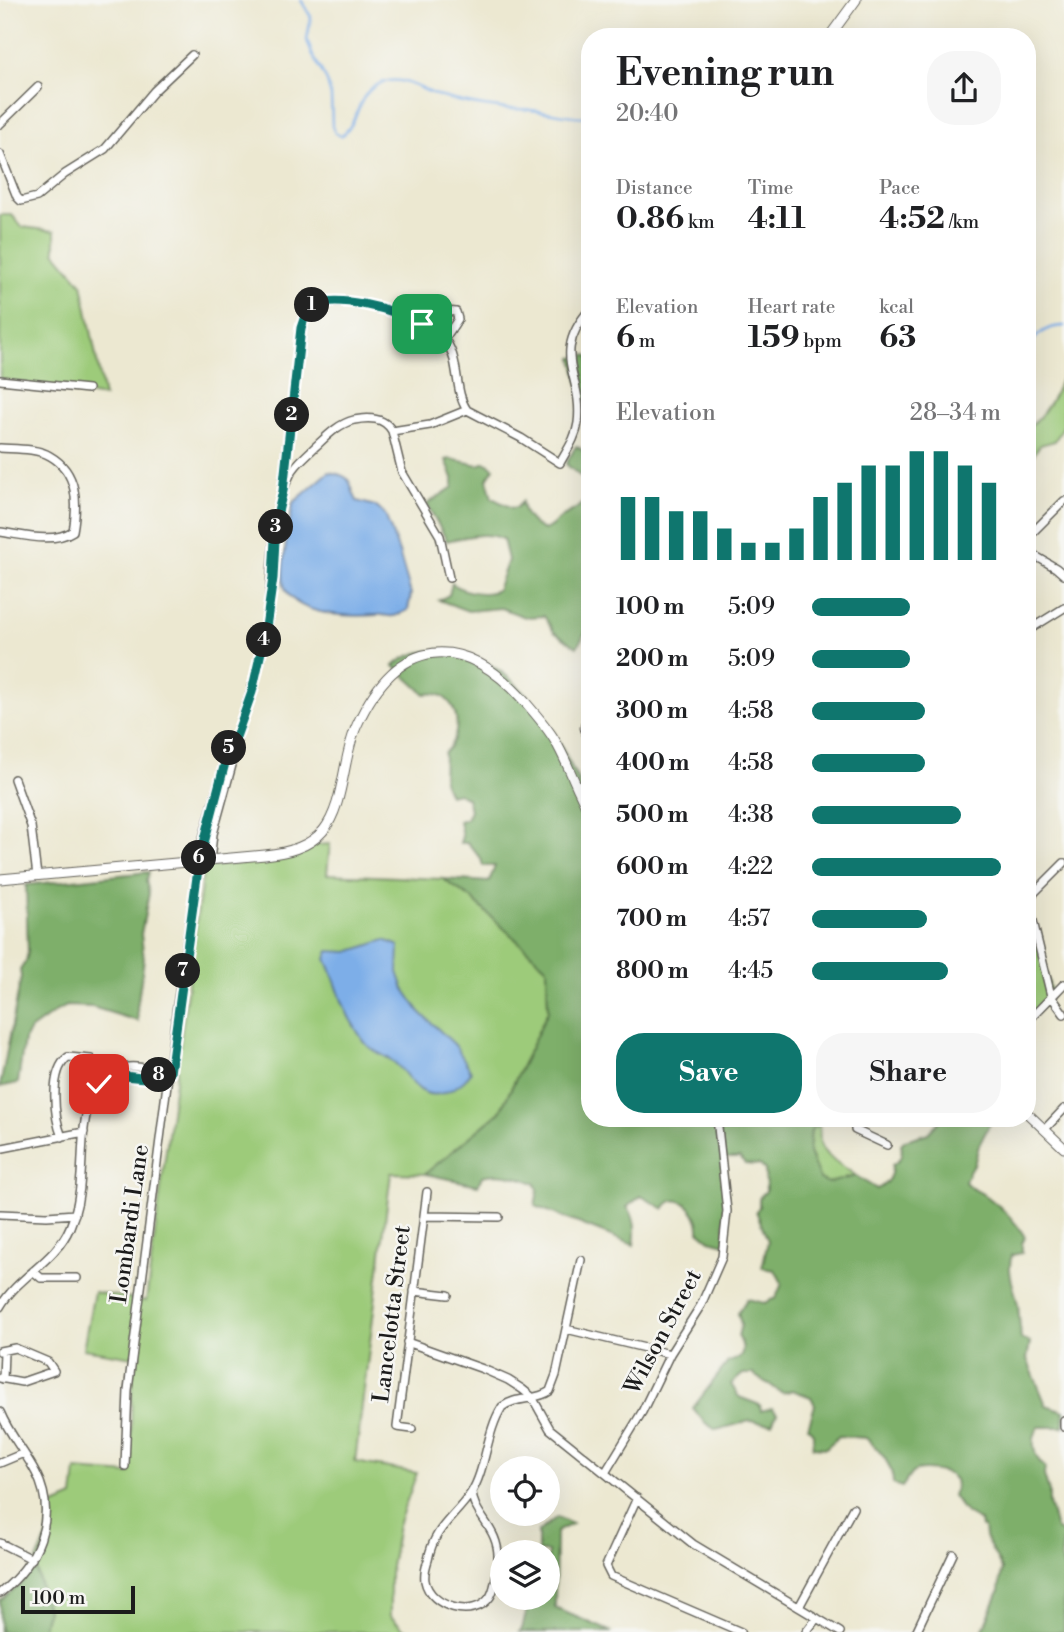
<!DOCTYPE html>
<meta charset="utf-8">
<style>
:root{--surface:#fff;--page:#f6f6f6;--text:#202124;--muted:#757577;--accent:#0f766e}
body{margin:0;font-family:"Libre Bodoni",serif;background:var(--page);color:var(--text);height:100vh;display:flex;flex-direction:column;font-size:26px;white-space:nowrap}
*{box-sizing:border-box;margin:0}
p{font-size:23px;color:var(--muted)}
.icon{flex:none;width:38px;height:38px;fill:none;stroke:currentColor;stroke-width:2;stroke-linecap:round;stroke-linejoin:round}
.map{position:relative;flex:1;overflow:hidden}
.sheet{position:absolute;left:581px;top:28px;width:455px;height:1099px;display:flex;flex-direction:column;background:var(--surface);border-radius:28px;box-shadow:0 7px 28px #0002}
.sheet>*{flex:none}
.tools{position:absolute;left:490px;top:1456px;display:grid;gap:14px}
.tools a{display:grid;place-items:center;width:70px;height:70px;border-radius:50%;background:var(--surface);box-shadow:0 7px 28px #0002;font-size:35px}
.scale{position:absolute;left:21px;bottom:18px;width:114px;box-sizing:border-box;padding-left:7px;border:4px solid #1c1c1c;border-top:0;font-size:19px;line-height:24px;white-space:nowrap;color:#1c1c1c;-webkit-text-stroke:5px #f6f6f2;paint-order:stroke}
.pin{position:absolute;display:grid;place-items:center;width:60px;height:60px;color:#fff;margin:-30px;border-radius:14px;box-shadow:0 4px 10px #0006}
.km{position:absolute;width:35px;height:35px;margin:-18px;border-radius:50%;background:#222;color:#fff;font-size:19px;line-height:35px;text-align:center}
.round{display:grid;place-items:center;flex:none;width:74px;height:74px;border-radius:28px;background:var(--page)}
.headline{display:flex;align-items:center;justify-content:space-between;height:119px;padding:0 35px}
h1{font-size:38px;font-weight:800;line-height:52px}
.metrics{display:grid;grid-template-columns:repeat(3,1fr);gap:10px;height:119px;padding:7px 35px}
.metrics div{display:grid;align-content:center}
.metrics b{font-size:30px;font-weight:800}
.metrics small{font-size:19px;font-weight:400}
.metrics p{font-size:19px}
.chart{height:196px;padding:14px 35px}
.chart p{display:flex;justify-content:space-between}
.chart svg{width:100%;height:126px;margin-top:7px;stroke:var(--accent);stroke-width:6}
.button{display:flex;gap:14px;margin-top:auto;padding:14px 35px}
.button a{flex:1;height:80px;border-radius:28px;background:var(--accent);color:#fff;font-size:28px;font-weight:800;line-height:80px;text-align:center}
.button a+a{background:var(--page);color:var(--text)}
ul{padding:0 35px;list-style:none;font-size:23px}
li{display:grid;grid-template-columns:112px 84px 1fr;align-items:center;height:52px}
li i{height:18px;border-radius:9px;background:var(--accent)}
.map>svg:first-child{display:block}
.green{fill:#9dcb7a;stroke:#5c744b;stroke-width:2}
.forest{fill:#7eaf6a;stroke:#4d6643;stroke-width:2}
.water{fill:#7daee8;stroke:#4c6582;stroke-width:2}
.lines{fill:none;stroke-linecap:round;stroke-linejoin:round}
.stream{stroke:#7daee8;stroke-width:2.5}
.minor-casing{stroke:#65635b;stroke-width:10}
.tertiary-casing{stroke:#65635b;stroke-width:11}
.minor{stroke:#fff;stroke-width:7}
.tertiary{stroke:#fff;stroke-width:9}
.route-casing{stroke:#fff;stroke-width:14}
.route{stroke:#0f766e;stroke-width:9}
.labels{text-anchor:middle;dominant-baseline:central;stroke-width:5;stroke-linejoin:round;paint-order:stroke}
.street-label{font-size:23px;fill:#1c1c1c;stroke:#f6f6f2}
</style>
<div class="map">
<svg width="1064" height="1632" viewBox="0 0 1064 1632">
<rect width="100%" height="100%" fill="#f6f6f2"/>
<filter id="ink" filterUnits="userSpaceOnUse"><feTurbulence type="fractalNoise" baseFrequency=".0143" numOctaves="2"/><feDisplacementMap in="SourceGraphic" scale="14" xChannelSelector="R" yChannelSelector="G"/><feConvolveMatrix kernelMatrix="1 2 1 2 8 2 1 2 1" color-interpolation-filters="sRGB"/></filter>
<filter id="wash" filterUnits="userSpaceOnUse"><feTurbulence type="fractalNoise" baseFrequency=".00686" numOctaves="4" result="noise"/><feDisplacementMap in="SourceGraphic" scale="28" xChannelSelector="R" yChannelSelector="G"/><feGaussianBlur stdDeviation="1.57" result="paint"/><feColorMatrix in="noise" values="0 0 0 0 0 0 0 0 0 0 0 0 0 0 0 0 0 1.4 0 .05"/><feComposite in="paint" operator="in"/></filter>
<g filter="url(#wash)">
<rect width="100%" height="100%" fill="#ece8d1"/>
<!-- green -->
<path class="green" d="M0,215H12L22,227L55,231V252L82,284L104,397L0,379Z
M1064,370V425L1055,441L1040,445L1027,464V429C1044,416 1059,390 1064,370Z
M330,844L327,874L443,879L471,898L547,968L548,1011L500,1112L425,1174L391,1173L355,1462L417,1473L398,1525L390,1573V1616L404,1629L414,1632H42L47,1610L35,1565L47,1537L50,1507L73,1497L76,1470L130,1474C132,1435 130,1396 134,1357L83,1349L94,1292L146,1301L203,871L208,867L283,858L316,845Z
M1027,927L1035,928L1052,996L1027,1021Z
M819,1124C820,1130 819,1135 820,1141C822,1158 844,1165 856,1176L853,1178L845,1177L842,1181C836,1181 830,1184 825,1182C806,1176 808,1144 811,1129Z"/>
<!-- forest -->
<path class="forest" d="M587,355L590,357V402L583,401L573,358Z
M576,446C594,455 590,471 590,489L588,483L566,464Z
M450,459L479,465L485,462L494,468L487,479L492,498L512,508L517,507L522,502C523,515 532,525 544,530C553,527 556,520 563,516C575,510 584,505 590,492V591L586,600C595,618 587,631 577,647L554,632L544,616L525,617L501,608L468,611L439,600L449,595L452,583C462,592 485,596 497,590L508,560L503,539C484,531 466,537 447,541L427,504L453,487V478L446,460Z
M443,649C508,656 548,714 573,770C578,781 585,792 589,804C593,818 590,865 590,883C590,962 590,1040 590,1118H817L819,1124L811,1130L809,1153L820,1179L828,1183L856,1176L877,1189C888,1184 892,1176 892,1165C901,1161 903,1153 901,1144L905,1140L928,1133L942,1118H993L979,1145L974,1165L970,1169L965,1182C972,1190 981,1192 989,1198C1004,1209 1016,1222 1025,1237L1022,1243V1253L1012,1255C1006,1272 1015,1289 1018,1305C1019,1316 1020,1328 1021,1339L1030,1342L1027,1359L1046,1405L1064,1411L1063,1427H1039C1030,1439 1033,1458 1045,1467L1044,1475L1049,1492V1503L1056,1529L1064,1534L1061,1558L1064,1569V1632H982L999,1591L1002,1569L985,1537L984,1527H981L980,1521L966,1513L953,1496C954,1491 957,1485 955,1480C951,1471 920,1467 912,1473C909,1476 905,1483 902,1487L893,1484C893,1464 880,1451 866,1438L839,1436L826,1448L813,1447V1433L808,1427L815,1405L811,1397L792,1390C779,1396 779,1390 769,1384C763,1381 759,1379 753,1374H743L731,1384L739,1397L760,1405L761,1411L772,1408L777,1413L772,1424L750,1421L716,1430L704,1422L693,1408L728,1362C744,1359 746,1349 738,1336L741,1325L738,1313L747,1299L764,1303L776,1298L782,1283L775,1270L762,1268L768,1241L756,1211L759,1207V1198L766,1191L765,1170L760,1165L745,1164L740,1158H724L725,1244L710,1240L699,1231C701,1212 676,1187 664,1209L641,1196L627,1207C636,1216 636,1232 634,1245L535,1206L538,1190L535,1183C518,1177 499,1171 482,1176L478,1185L425,1174L500,1112L548,1011L547,968L471,898L443,879L489,882L495,866H483L481,859L468,843H460L462,836L459,821L466,819L470,810L467,798L458,793L449,795L443,781L444,753C466,734 459,689 425,694L394,666C407,653 424,651 443,649Z
M149,872L146,881L149,893L141,934L144,959L137,1008L138,1021L92,1007L67,1006L58,1010L30,1030L24,1040L18,1083L0,1087L21,977L20,970L26,961L28,952L26,885Z
M557,1517L572,1524L556,1532L555,1608L612,1632H519L522,1629L530,1598H548V1552H538V1532Z
M35,1565L47,1610L42,1632H0V1601L20,1584Z"/>
<!-- water -->
<path class="water" d="M329,472C356,477 347,482 357,501L375,506L385,514L399,552L411,594L408,610C404,612 398,616 393,616C388,617 382,614 377,615C352,617 292,617 284,585C280,566 290,523 293,503Z
M385,940L399,946L398,972L404,989L420,1012L455,1045L471,1071C466,1084 441,1099 426,1093C412,1088 404,1068 391,1060C384,1055 374,1052 368,1046C362,1040 357,1031 353,1024C340,1004 337,981 326,959L329,951L348,952Z"/>
<g class="lines">
<!-- stream -->
<path class="stream" d="M301,0L311,17L307,40L312,54L327,81L331,96L332,126L335,133L341,136C359,124 356,95 377,85C400,72 419,90 442,97C460,102 481,106 499,108C510,110 521,108 531,110C551,112 570,117 590,117
M1027,347C1040,333 1044,327 1064,326"/>
</g>
</g>
<g filter="url(#ink)">
<g class="lines">
<defs>
<path id="minor" d="M0,124L38,87
M0,154L17,197L21,201L37,197L65,174L105,149L154,91L192,55
M427,327L446,311L456,312L458,319L444,340
M0,380L88,389
M392,431L402,472L440,536L449,578
M0,448C15,449 37,448 50,456C78,472 78,503 73,531C53,544 23,535 0,532
M283,483L301,328C303,320 304,309 312,305C339,291 431,318 447,343C460,363 454,391 467,410L521,438L560,463C567,450 576,438 578,423C584,375 549,356 590,309
M1027,538L1064,501
M1027,551L1056,568L1064,575
M1027,631L1064,608
M14,779L31,826L37,876
M210,861L213,834L237,747L236,737
M1027,896L1051,996L1064,1014
M1028,899L1064,863
M1027,1022L1064,984
M104,1079C126,1071 143,1082 164,1073
M855,1118V1130L887,1145
M1045,1129L1064,1109
M62,1137C54,1117 49,1071 68,1057L91,1059
M3,1148L84,1132
M0,1214L47,1216L75,1214
M424,1216L499,1217
M33,1271L41,1278H77
M414,1291L448,1295
M0,1307C18,1276 56,1261 70,1227C77,1211 80,1193 81,1175C84,1139 79,1072 128,1067C143,1065 155,1072 170,1073
M566,1329L670,1354
M407,1342L483,1369L508,1380L522,1389L532,1397L550,1429L693,1544L840,1632
M0,1351L15,1348L48,1362L54,1371L22,1382L0,1378
M3,1379L4,1352
M0,1412C9,1434 25,1452 36,1473C59,1518 37,1564 0,1593
M1064,1420V1427
M412,1429L397,1427L427,1192
M0,1463L24,1453
M125,1466L128,1390L177,1006L202,842L230,744L236,737C248,703 259,669 265,633C274,585 268,518 290,475C295,464 306,456 315,447C327,436 338,424 354,420C369,417 384,417 392,431L430,425L467,410
M605,1473L642,1412L670,1354L701,1305L722,1257L727,1211L717,1118
M472,1492C473,1516 500,1528 498,1560C497,1572 496,1587 490,1597C474,1620 430,1607 425,1581C424,1574 426,1566 428,1560C434,1527 454,1518 471,1493C486,1470 486,1432 502,1407C516,1396 536,1401 550,1391L556,1375L581,1260
M637,1498L606,1566L611,1576L741,1632
M0,1543L32,1559
M799,1607L853,1508
M806,1632L817,1618
M916,1632L953,1554"/>
<path id="tertiary" d="M829,37L856,0
M590,706L585,728L590,743
M0,879L265,855C286,853 308,848 323,831C345,804 342,757 357,725C398,635 463,631 526,703C537,716 550,730 558,746C570,768 577,791 590,813
M1027,1113L1064,1148"/>
</defs>
<!-- minor casing -->
<use href="#minor" class="minor-casing"/>
<!-- tertiary casing -->
<use href="#tertiary" class="tertiary-casing"/>
<!-- minor -->
<use href="#minor" class="minor"/>
<!-- tertiary -->
<use href="#tertiary" class="tertiary"/>
</g>
</g>
<g class="lines" filter="url(#ink)">
<defs>
<path id="route" d="M99,1084C116,1067 135,1082 154,1077C161,1075 162,1072 170,1073L199,862L230,744L236,737L252,692L265,634L273,578L276,520L283,491L301,328L307,310C327,289 400,311 422,324"/>
</defs>
<!-- route casing -->
<use href="#route" class="route-casing"/>
<!-- route -->
<use href="#route" class="route"/>
</g>
<g class="labels">
<!-- street labels -->
<g class="street-label">
<text transform="translate(130 1224) rotate(-82)">Lombardi Lane</text>
<text transform="translate(392 1314) rotate(-83)">Lancelotta Street</text>
<text transform="translate(663 1332) rotate(-62)">Wilson Street</text>
</g>
</g>
</svg>
<div class="tools">
<a><svg class="icon" aria-label="locate" viewBox="0 0 24 24"><circle cx="12" cy="12" r="6"/><path d="M12 2v4M12 18v4M2 12h4M18 12h4"/></svg></a>
<a><svg class="icon" aria-label="layers" viewBox="0 0 24 24"><path d="M12 4l9 5-9 5-9-5zM3 14l9 5 9-5"/></svg></a>
</div>
<div class="scale">100 m</div>
<div class="pin" style="left:422px;top:324px;background:#1e9e55"><svg class="icon" aria-label="arrive" viewBox="0 0 24 24"><path d="M6 21V4h12l-3 4 3 4H6"/></svg></div>
<div class="pin" style="left:99px;top:1084px;background:#d93025"><svg class="icon" aria-label="check" viewBox="0 0 24 24"><path d="M5 12l5 5 9-10"/></svg></div>
<b class="km" style="left:312px;top:305px">1</b>
<b class="km" style="left:292px;top:415px">2</b>
<b class="km" style="left:276px;top:527px">3</b>
<b class="km" style="left:264px;top:640px">4</b>
<b class="km" style="left:229px;top:748px">5</b>
<b class="km" style="left:199px;top:858px">6</b>
<b class="km" style="left:183px;top:971px">7</b>
<b class="km" style="left:159px;top:1075px">8</b>
<section class="sheet">
<div class="headline"><div><h1>Evening run</h1><p>20:40</p></div><a class="round"><svg class="icon" aria-label="share" viewBox="0 0 24 24"><path d="M12 15V3M7 8l5-5 5 5M5 13v7h14v-7"/></svg></a></div>
<div class="metrics">
<div><p>Distance</p><b>0.86<small> km</small></b></div>
<div><p>Time</p><b>4:11</b></div>
<div><p>Pace</p><b>4:52<small> /km</small></b></div>
</div>
<div class="metrics">
<div><p>Elevation</p><b>6<small> m</small></b></div>
<div><p>Heart rate</p><b>159<small> bpm</small></b></div>
<div><p>kcal</p><b>63</b></div>
</div>
<div class="chart"><p><span>Elevation</span>28–34 m</p>
<svg viewBox="0 0 160 44" preserveAspectRatio="none"><path d="M5 44V22M15 44V22M25 44V27M35 44V27M45 44V33M55 44V38M65 44V38M75 44V33M85 44V22M95 44V17M105 44V11M115 44V11M125 44V6M135 44V6M145 44V11M155 44V17"/></svg>
</div>
<ul>
<li><b>100 m</b>5:09<i style="width:52%"></i></li>
<li><b>200 m</b>5:09<i style="width:52%"></i></li>
<li><b>300 m</b>4:58<i style="width:60%"></i></li>
<li><b>400 m</b>4:58<i style="width:60%"></i></li>
<li><b>500 m</b>4:38<i style="width:79%"></i></li>
<li><b>600 m</b>4:22<i style="width:100%"></i></li>
<li><b>700 m</b>4:57<i style="width:61%"></i></li>
<li><b>800 m</b>4:45<i style="width:72%"></i></li>
</ul>
<div class="button"><a>Save</a><a>Share</a></div>
</section>
</div>
